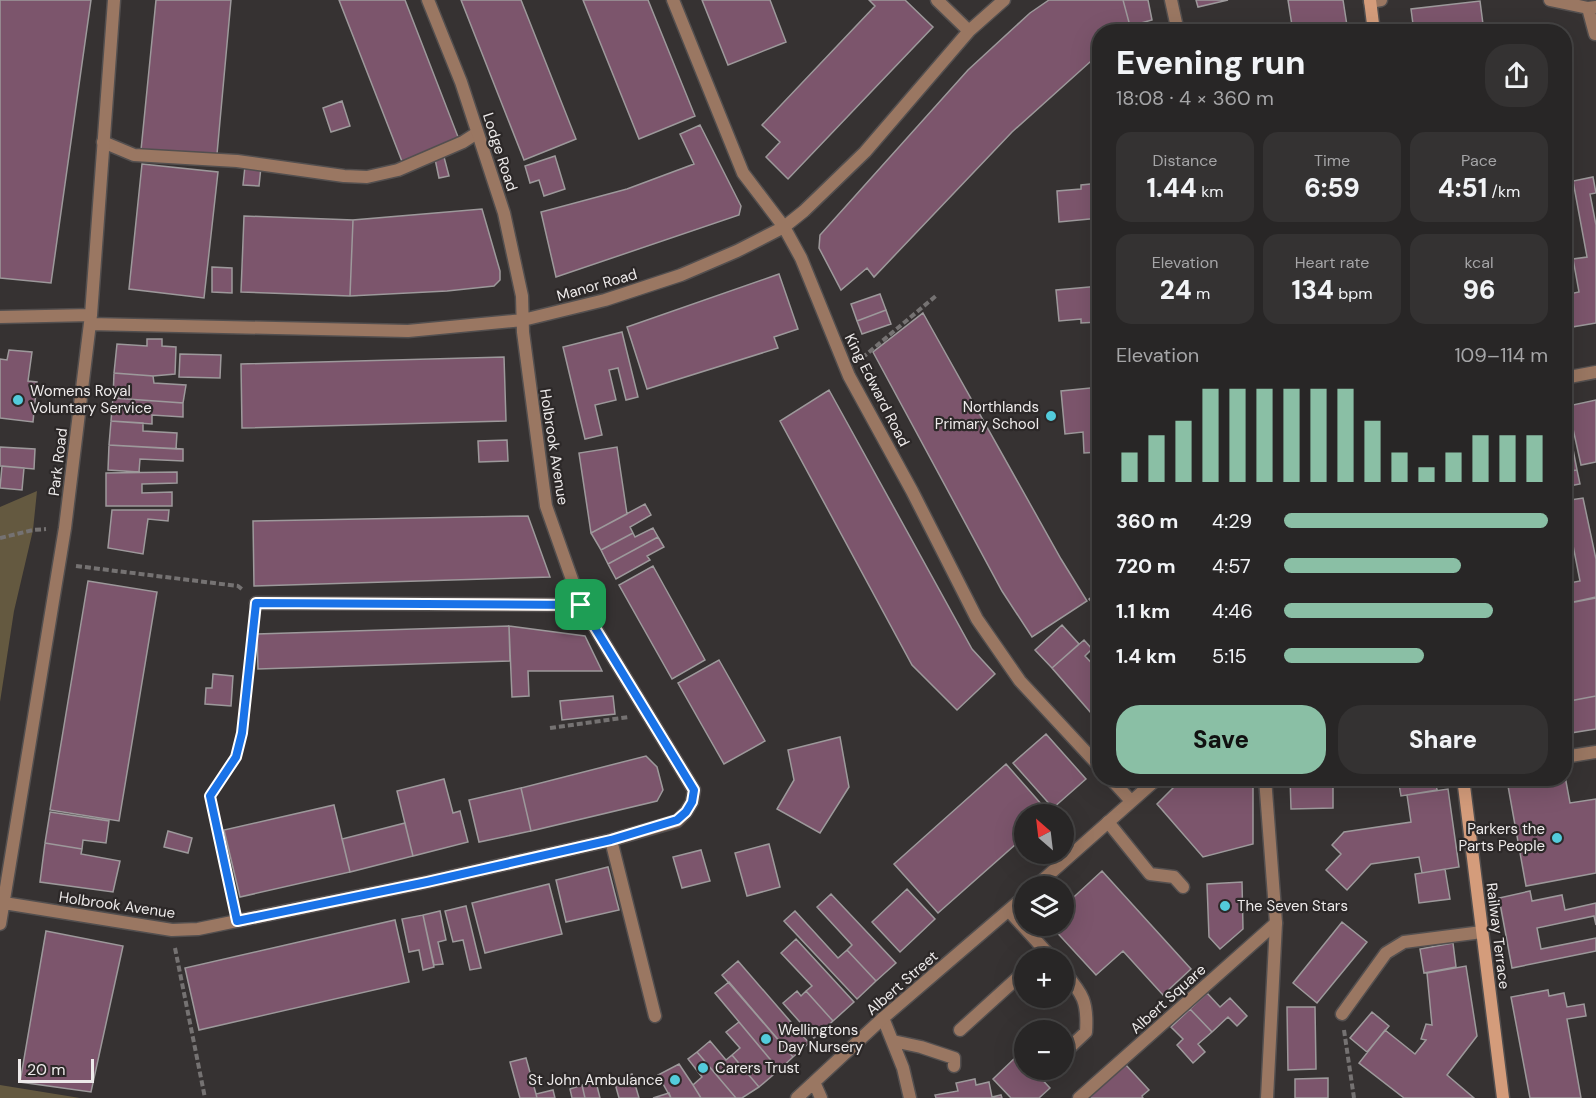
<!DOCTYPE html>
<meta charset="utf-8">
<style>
:root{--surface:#282626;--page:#343232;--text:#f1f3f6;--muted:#a5a5a7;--line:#444343;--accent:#8abfa5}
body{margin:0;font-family:"DM Sans",sans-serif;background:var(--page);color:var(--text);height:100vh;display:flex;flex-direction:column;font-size:22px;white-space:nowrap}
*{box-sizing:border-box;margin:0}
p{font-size:20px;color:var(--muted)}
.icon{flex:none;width:33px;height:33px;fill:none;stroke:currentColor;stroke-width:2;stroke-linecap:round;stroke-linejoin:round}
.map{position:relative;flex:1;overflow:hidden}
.panel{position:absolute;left:1092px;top:24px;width:480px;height:762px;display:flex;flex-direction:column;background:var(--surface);border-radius:24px;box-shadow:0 6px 24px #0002,0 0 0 2px var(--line)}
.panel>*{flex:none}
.needle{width:39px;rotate:332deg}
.fabs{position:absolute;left:1014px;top:804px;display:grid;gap:12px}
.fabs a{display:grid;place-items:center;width:60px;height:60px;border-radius:50%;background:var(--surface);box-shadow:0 6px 24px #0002,0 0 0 2px var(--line);font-size:30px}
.scale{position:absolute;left:18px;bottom:15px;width:76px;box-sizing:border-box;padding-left:6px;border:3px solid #edeaea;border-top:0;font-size:16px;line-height:21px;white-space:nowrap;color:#edeaea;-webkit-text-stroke:4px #2c2828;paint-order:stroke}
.pin{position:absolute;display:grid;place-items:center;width:51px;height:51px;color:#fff;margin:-26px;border-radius:12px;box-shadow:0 3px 9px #0006}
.round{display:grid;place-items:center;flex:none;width:63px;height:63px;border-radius:24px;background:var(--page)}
.headline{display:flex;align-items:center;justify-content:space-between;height:102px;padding:0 24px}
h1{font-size:33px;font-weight:800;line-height:45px}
.figures{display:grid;grid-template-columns:repeat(3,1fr);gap:9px;height:102px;padding:6px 24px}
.figures div{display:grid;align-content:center;border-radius:15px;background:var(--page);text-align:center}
.figures b{font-size:26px;font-weight:800}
.figures small{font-size:16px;font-weight:400}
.figures p{font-size:16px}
.chart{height:168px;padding:12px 24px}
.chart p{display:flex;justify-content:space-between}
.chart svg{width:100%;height:108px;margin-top:6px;stroke:var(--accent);stroke-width:6}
.primary-button{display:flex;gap:12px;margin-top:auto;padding:12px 24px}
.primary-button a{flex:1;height:69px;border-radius:24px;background:var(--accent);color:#111;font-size:24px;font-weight:800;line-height:69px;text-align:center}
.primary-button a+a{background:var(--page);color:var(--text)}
ul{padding:0 24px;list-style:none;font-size:20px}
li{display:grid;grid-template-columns:96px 72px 1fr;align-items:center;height:45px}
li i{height:15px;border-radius:8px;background:var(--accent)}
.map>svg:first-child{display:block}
.green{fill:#645940}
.building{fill:#7c556c;stroke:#9d999b;stroke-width:1.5}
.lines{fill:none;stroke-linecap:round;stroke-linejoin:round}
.lane-casing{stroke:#534f4f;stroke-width:15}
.street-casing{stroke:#534f4f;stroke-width:15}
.secondary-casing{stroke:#534f4f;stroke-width:15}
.path{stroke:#757272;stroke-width:4;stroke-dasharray:6 3;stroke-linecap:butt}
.lane{stroke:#9a7762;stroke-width:12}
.street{stroke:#9a7762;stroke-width:12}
.secondary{stroke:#d49c7b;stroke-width:12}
.route-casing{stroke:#fff;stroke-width:12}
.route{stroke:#1a73e8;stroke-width:8}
.poi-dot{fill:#53cbdb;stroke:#2c2828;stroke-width:2}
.labels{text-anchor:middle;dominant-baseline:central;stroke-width:4.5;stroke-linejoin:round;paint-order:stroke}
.street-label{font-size:15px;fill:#edeaea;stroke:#2c2828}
.poi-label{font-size:15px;fill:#edeaea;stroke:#2c2828;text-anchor:start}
</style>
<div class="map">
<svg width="1596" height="1098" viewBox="0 0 1596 1098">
<rect width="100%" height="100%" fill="#363232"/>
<!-- green -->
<path class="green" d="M37,491L33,530L14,611L0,702V507Z
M0,1085L80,1098H0Z"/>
<!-- building -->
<path class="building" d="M0,0H91L51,283L0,278Z
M156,0H231L217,154L141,150Z
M339,0H405L460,142L403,164Z
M461,0H521L576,139L524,160Z
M583,0H648L695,116L639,139Z
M702,0H770L786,42L728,65Z
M869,0H905L933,27L788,179L766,157L780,142L762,125L875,6Z
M1049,0H1123L1130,26L1124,32H1100V53L1012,132L874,277L867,268L841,290L819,248L820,235L968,70L1030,13Z
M1123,0H1148L1152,20L1130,26Z
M1196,0H1228L1198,7Z
M1288,0H1343L1348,32H1293Z
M1480,1L1484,32H1414L1411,9Z
M342,101L350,126L331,132L323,108Z
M700,125L741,206L739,215L556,277L541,212L627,189L694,164L680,134Z
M555,156L565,189L544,196L539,180L530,183L525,166Z
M444,157L449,176L439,178L435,159Z
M142,164L218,172L204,298L129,289Z
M245,166L261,167L259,186L243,185Z
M1593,177L1596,193L1590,194L1596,225V323L1566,328L1564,295L1579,292L1573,259L1587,257L1573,181Z
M1100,183V218L1059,222L1057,191L1081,189V185Z
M482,209L500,271V280L494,286L447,291L350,296L353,220Z
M244,216L353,220L350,296L241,292Z
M212,267L232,268V293L212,292Z
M779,274L798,329L774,337L778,348L647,389L627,327Z
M1100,286V322L1081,323V319L1059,321L1056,290Z
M880,294L886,310L857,321L851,304Z
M886,310L891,324L862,334L857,321Z
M923,313L1061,559L1087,601L1032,637L1002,591L873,352Z
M622,332L638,397L626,400L618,368L609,370L616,400L595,405L602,435L585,439L563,347Z
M147,339H162V346L176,347L175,374L153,376L114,373L117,344L147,346Z
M9,350L32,352L28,381L37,382L33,422L0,418V359L7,360Z
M180,354L221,355L220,378L179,377Z
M504,357L506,421L242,428L241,364Z
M114,373L153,376L154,383L186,385L183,403L113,398Z
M1100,387V452L1084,453L1083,432L1065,434L1061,391Z
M829,390L972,649L995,674L957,710L912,665L780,421Z
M113,398L183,403V417L152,415V424L111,421Z
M1596,400V462L1581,465L1568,406Z
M1565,408L1577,470L1564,472V408Z
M111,421L143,423V431L177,433L176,449L109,445Z
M507,440L508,461L479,462L478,441Z
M109,445L183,449V461L140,459L139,472L108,470Z
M0,447L35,449L34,469L0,466Z
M617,447L627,514L591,533L579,453Z
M2,466L24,468L22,490L0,488Z
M1577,470L1580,484L1564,487V472Z
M177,472V483L142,484V493L172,492V506H106V473Z
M1583,498L1596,559V597L1564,604V584L1580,581L1568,520L1564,521V501Z
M645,504L651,515L630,527L633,533L601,550L591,533Z
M112,510H169L168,521L148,519L143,554L108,548Z
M528,516L550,577L254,586L253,521Z
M653,528L658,537L608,564L601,550L633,533L635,537Z
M658,537L664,547L647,556L650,560L616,579L608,564Z
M653,566L705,660L672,679L619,585Z
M88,581L157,592L119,821L50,810Z
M1100,590V611L1089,599Z
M1596,598V696L1564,702V604Z
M1062,625L1079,644L1052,668L1035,650Z
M509,626L510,661L258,669L257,634Z
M509,626L585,636L602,671H528L529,696L512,697Z
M1084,640L1092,649L1085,656L1100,672L1098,721L1052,668Z
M719,660L765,741L724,764L678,683Z
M213,674L233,676L231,706L205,704L206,688H212Z
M613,696L615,714L562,720L560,701Z
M1596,696V729L1564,734V702Z
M1046,734L1086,779L1053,808L1013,763Z
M840,737L849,787L820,833L777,809L794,780L788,750Z
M646,756L657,767L663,790L657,801L531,831L521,788Z
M1006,764L1050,814H1024V837L938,913L894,864Z
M1565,776L1570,803L1596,799V873L1526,886L1508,786L1551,778H1564Z
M1183,778H1253V844L1203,857L1157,804Z
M1290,778H1333V808L1291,809Z
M1398,778H1435L1437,790L1401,796Z
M444,779L453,813L460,811L468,842L413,856L397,791Z
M521,788L531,831L479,842L469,800Z
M1448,789L1459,867L1422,873L1419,857L1371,864L1347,890L1326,870L1341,854L1332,845L1344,832L1411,822L1407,795Z
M334,805L350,872L240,897L224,830Z
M50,812L109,821L106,843L83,840L82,849L45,843Z
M405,823L413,856L350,872L342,839Z
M168,831L192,838L188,853L164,847Z
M45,843L82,849L81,854L120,861L113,892L40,882Z
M769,844L780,887L747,896L735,853Z
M701,850L710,881L682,888L673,857Z
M608,867L619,910L566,922L556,880Z
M1445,869L1450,899L1419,903L1415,874Z
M1102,871L1191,969L1163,995L1123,951L1096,975L1051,926H1064V906Z
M1242,882L1243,929L1220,949L1209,937L1207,884Z
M549,884L562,934L485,953L472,903Z
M907,889L935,919L900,952L872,922Z
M1530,891L1532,901L1562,895L1565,910L1596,903V925L1594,916L1537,928L1541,949L1596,938V951L1512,968L1499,898Z
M831,894L896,963L876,981L847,950L852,945L817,907Z
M466,906L481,968L470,970L463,940L453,942L445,911Z
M440,911L446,940L438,942L443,964L434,965L423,915Z
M795,911L838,958L847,950L876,981L857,999L784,921Z
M423,915L434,967L423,970L419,950L409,952L402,919Z
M395,920L409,982L199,1030L185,968Z
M1342,922L1367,942L1317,1003L1293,983Z
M46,931L123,946L91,1092L20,1082Z
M796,939L854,1002L833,1021L806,991L812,986L781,953Z
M1453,943L1456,967L1424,973L1420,949Z
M738,961L809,1043L793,1057L722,975Z
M1466,966L1477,1036L1447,1075L1474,1098H1404L1359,1063L1385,1030L1415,1054L1426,1040L1421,1039L1426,1024L1432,1025L1427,973Z
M729,982L793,1057L779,1070L715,993Z
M1548,990L1549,996L1564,993L1567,1007L1584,1004L1586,1016L1567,1019L1581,1098H1530L1511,997Z
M797,991L801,996L806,991L833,1021L814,1038L783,1003Z
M1207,993L1220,1007L1230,998L1247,1016L1237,1026L1228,1017L1212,1032L1190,1009Z
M1287,1007H1315L1316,1069L1288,1070Z
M1190,1009L1212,1032L1198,1044L1205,1052L1193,1063L1177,1045L1183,1039L1171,1027Z
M1372,1012L1389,1026L1367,1052L1350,1038Z
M739,1022L779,1070L759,1087L732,1055L740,1048L726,1032Z
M710,1041L726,1060L732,1055L759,1087L742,1098H736L697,1052Z
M697,1052L736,1098H701L693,1085L702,1077L688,1059Z
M1019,1054L1024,1060V1070H1033L1050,1088L1039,1098H1011L993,1079Z
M526,1058L536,1094L537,1098H520L510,1062Z
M679,1064L693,1085L701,1098H671L658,1075Z
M1125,1064L1149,1090L1142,1096L1143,1098H1087Z
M632,1074L639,1098H619L614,1080Z
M1328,1078V1098H1295V1079Z
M975,1079L976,1085L989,1082L992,1097L1001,1095L1002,1098H936L935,1095L958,1091L956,1083Z
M596,1082L600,1098H585L582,1085Z
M582,1085L585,1098H572L570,1089Z
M553,1090L555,1098H537L536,1094Z
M669,1093L671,1098H653Z"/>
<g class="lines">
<defs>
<path id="lane" d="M103,142L134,155L237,161L344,176L367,177L398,170L463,142L477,133
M1108,822L1150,874L1174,877L1183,887
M1009,911L1052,958
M1064,972C1083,994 1088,1002 1086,1032L1064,1053
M883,1018L903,1068L910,1098
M960,1030L1024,972
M893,1041L921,1047L954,1058V1066
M1043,1072L1046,1070
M1079,1098L1276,923"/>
<path id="street" d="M673,0L743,173L784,227L801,258L849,376L912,491L977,619L1020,681L1100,767
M937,0L969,31
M1171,0L1178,32
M1550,0L1588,8L1596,7
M1370,2L1381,0
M1588,8L1595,34
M0,317L91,315
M90,324L408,331L523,320L605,300L681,275L737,251L784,227L804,211L865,152L969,31L1004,0
M1564,378L1596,372
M256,603L581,605
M1564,757L1596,752
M1110,778L1131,801
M1265,778L1276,923L1267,1098
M611,840L655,1016
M1036,886L1158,778
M4,903L172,930L198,929L427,882L611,840L677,821L686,812L692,802L694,790L581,605L546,506L523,332L522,296L504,213L461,82L428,0
M0,924L65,528L91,315L114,0
M1342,1014L1386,953L1404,942L1482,932
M814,1082L821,1098
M797,1098L883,1018L1024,897"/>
<path id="secondary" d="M1370,0L1374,32
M1463,778L1503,1098"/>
</defs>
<!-- lane casing -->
<use href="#lane" class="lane-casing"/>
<!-- street casing -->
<use href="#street" class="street-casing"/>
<!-- secondary casing -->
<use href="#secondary" class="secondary-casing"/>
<!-- path -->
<path class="path" d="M862,358L937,295
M0,538L33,530L46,529
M76,566L238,586L243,590
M550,728L629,717
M233,902L210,796L236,757L242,733L254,619
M175,948L205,1098
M1344,1030L1354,1098"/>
<!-- lane -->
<use href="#lane" class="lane"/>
<!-- street -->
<use href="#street" class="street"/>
<!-- secondary -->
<use href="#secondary" class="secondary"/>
</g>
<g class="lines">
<defs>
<path id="route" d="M256,603L581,605L694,790L692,802L686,812L677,820L611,840L427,882L237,921L210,796L236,757L242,733Z"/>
</defs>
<!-- route casing -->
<use href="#route" class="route-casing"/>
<!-- route -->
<use href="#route" class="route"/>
</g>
<!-- markers -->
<g class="poi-dot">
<circle cx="18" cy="400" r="6"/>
<circle cx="1051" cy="416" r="6"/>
<circle cx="1557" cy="838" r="6"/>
<circle cx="1225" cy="906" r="6"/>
<circle cx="766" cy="1039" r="6"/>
<circle cx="703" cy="1068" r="6"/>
<circle cx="675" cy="1080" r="6"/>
</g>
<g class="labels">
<!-- street labels -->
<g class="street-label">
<text transform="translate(500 152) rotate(72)">Lodge Road</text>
<text transform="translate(597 285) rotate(-16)">Manor Road</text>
<text transform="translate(877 390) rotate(63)">King Edward Road</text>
<text transform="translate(554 447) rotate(81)">Holbrook Avenue</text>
<text transform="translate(58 462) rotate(-83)">Park Road</text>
<text transform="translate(117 905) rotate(8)">Holbrook Avenue</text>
<text transform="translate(1498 936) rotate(83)">Railway Terrace</text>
<text transform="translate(902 983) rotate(-41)">Albert Street</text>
<text transform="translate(1168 999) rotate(-42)">Albert Square</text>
</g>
<!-- poi labels -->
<g class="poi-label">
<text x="30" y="391">Womens Royal<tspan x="30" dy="17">Voluntary Service</tspan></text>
<text x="1039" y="407" text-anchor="end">Northlands<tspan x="1039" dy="17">Primary School</tspan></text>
<text x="1545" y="829" text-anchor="end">Parkers the<tspan x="1545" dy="17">Parts People</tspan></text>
<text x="1237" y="906">The Seven Stars</text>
<text x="778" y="1030">Wellingtons<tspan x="778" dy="17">Day Nursery</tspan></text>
<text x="715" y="1068">Carers Trust</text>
<text x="663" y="1080" text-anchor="end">St John Ambulance</text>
</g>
</g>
</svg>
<div class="fabs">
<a><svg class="needle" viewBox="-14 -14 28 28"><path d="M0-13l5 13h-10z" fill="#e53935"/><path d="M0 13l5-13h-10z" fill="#a5a5a7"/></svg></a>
<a><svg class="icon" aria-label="layers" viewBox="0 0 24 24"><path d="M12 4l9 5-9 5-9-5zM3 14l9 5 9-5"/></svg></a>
<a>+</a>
<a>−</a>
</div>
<div class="scale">20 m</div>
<div class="pin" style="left:581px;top:605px;background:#1e9e55"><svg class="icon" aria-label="arrive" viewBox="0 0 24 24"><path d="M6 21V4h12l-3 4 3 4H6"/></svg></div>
<section class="panel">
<div class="headline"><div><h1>Evening run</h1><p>18:08 · 4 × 360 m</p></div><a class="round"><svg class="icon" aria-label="share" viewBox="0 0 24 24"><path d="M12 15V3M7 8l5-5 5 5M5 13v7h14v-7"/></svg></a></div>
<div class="figures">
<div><p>Distance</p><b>1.44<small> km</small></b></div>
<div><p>Time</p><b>6:59</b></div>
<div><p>Pace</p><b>4:51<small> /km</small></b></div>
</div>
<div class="figures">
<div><p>Elevation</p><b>24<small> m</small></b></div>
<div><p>Heart rate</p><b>134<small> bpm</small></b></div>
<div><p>kcal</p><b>96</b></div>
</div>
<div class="chart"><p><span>Elevation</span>109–114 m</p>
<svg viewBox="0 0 160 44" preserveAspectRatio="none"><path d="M5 44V32M15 44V25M25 44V19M35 44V6M45 44V6M55 44V6M65 44V6M75 44V6M85 44V6M95 44V19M105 44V32M115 44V38M125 44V32M135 44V25M145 44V25M155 44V25"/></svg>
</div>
<ul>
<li><b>360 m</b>4:29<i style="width:100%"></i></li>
<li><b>720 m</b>4:57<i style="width:67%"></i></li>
<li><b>1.1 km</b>4:46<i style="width:79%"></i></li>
<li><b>1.4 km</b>5:15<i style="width:53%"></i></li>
</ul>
<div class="primary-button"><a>Save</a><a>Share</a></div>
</section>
</div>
